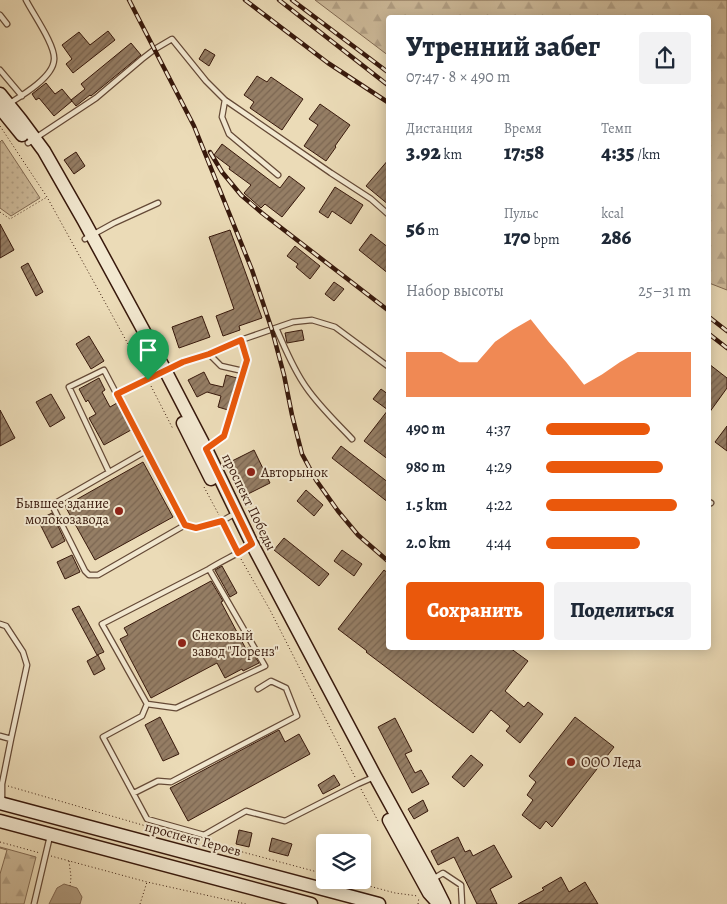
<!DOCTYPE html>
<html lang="ru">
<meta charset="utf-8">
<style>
:root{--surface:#fff;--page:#f2f2f3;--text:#1f2937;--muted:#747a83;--accent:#ea580c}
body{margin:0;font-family:Alegreya,serif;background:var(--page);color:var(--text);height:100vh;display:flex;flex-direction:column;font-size:19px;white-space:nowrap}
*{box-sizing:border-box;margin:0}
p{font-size:16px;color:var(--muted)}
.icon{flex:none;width:28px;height:28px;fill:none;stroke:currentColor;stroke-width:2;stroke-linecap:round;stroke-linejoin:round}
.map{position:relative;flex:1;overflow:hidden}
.panel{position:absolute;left:386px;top:15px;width:325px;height:635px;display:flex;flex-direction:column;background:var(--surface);border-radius:5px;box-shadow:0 2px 12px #0003}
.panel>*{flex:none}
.fabs{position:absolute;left:316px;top:834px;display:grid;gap:10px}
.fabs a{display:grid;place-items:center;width:55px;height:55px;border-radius:5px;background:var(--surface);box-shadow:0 2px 12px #0003;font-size:25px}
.pin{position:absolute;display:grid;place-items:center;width:42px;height:42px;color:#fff;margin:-51px -21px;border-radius:50% 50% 50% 0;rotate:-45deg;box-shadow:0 0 5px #0007}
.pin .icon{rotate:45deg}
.round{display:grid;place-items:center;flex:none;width:52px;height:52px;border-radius:5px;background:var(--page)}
.summary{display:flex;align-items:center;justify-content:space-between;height:85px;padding:0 20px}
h1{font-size:28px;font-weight:800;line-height:38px}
.stats{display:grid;grid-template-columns:repeat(3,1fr);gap:8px;height:85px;padding:5px 20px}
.stats div{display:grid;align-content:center}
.stats b{font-size:21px;font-weight:800}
.stats small{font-size:14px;font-weight:400}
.stats p{font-size:14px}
.chart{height:140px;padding:10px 20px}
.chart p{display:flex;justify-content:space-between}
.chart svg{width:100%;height:90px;margin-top:5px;fill:var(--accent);opacity:.7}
.button{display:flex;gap:10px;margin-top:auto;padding:10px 20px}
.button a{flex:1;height:58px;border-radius:5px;background:var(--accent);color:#fff;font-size:20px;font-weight:800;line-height:58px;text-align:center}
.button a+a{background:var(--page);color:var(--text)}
ul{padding:0 20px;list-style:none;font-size:16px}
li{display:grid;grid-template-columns:80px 60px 1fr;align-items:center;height:38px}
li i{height:12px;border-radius:6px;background:var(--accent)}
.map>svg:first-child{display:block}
.grass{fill:url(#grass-dots);stroke:#826a53}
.forest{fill:url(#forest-firs);stroke:#826a53}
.water{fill:#ae997d;stroke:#7f6650}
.building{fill:url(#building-hatch);stroke:#38190c}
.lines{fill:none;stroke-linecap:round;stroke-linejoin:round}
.lane-casing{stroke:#654a37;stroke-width:7}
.secondary-casing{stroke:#38190c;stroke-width:15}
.path{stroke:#38190c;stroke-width:1;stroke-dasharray:1 2.5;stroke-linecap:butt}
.lane{stroke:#f2e8d0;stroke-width:4.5}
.secondary{stroke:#f2e8d0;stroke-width:12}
.rail-casing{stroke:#38190c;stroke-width:4.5}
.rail{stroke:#f2e8d0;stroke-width:2.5;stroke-dasharray:8;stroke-linecap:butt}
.route-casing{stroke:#fff;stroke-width:10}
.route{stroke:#ea580c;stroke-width:6}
.poi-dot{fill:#8f2418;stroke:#f2e8d0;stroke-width:2}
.labels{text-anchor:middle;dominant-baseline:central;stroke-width:4;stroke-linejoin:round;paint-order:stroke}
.poi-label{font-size:14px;fill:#38190c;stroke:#f2e8d0;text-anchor:start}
.street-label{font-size:14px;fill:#38190c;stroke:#f2e8d0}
</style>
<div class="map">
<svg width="727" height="904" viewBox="0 0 727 904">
<defs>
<pattern id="grass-dots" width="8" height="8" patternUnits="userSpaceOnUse" patternTransform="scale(1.25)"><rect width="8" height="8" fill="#cdba9a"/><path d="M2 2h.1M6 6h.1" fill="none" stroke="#b19f84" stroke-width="1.8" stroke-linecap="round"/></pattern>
<pattern id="forest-firs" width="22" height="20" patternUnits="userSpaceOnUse" patternTransform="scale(1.25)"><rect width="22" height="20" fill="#cdba9a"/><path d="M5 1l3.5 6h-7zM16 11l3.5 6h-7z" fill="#b19f84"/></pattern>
<pattern id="building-hatch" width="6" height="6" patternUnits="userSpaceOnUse" patternTransform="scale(1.25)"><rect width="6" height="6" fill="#957e65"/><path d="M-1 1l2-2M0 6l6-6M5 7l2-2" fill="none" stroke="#7b6652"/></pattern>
</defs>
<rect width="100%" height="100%" fill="#ebdbb7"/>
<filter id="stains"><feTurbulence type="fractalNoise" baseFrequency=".004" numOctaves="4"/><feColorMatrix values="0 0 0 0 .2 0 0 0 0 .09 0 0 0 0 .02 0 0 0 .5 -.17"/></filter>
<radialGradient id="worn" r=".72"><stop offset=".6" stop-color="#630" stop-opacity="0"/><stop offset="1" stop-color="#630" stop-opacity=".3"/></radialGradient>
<!-- grass -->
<path class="grass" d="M2,140L40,198L11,216L0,208V142Z"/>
<!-- forest -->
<path class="forest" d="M315,0H727V290L709,283V18H389V56Z
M0,847L36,857L24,904H0V874L7,850L0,848Z"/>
<!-- water -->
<path class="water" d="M64,884L77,888L82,897L80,904H49L57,888Z"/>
<!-- building -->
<path class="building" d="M108,31L115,40L73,73L66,64L72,59L62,45L79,32L90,45Z
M131,43L141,55L91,96L90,95L76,106L71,100L85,89L81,84Z
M205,49L215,55L209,66L199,59Z
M257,76L267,82L271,77L303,99L282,130L250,108L254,102L244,95Z
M46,83L55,94L62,89L72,101L54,116L39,98L36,100L32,94Z
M320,104L350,125L335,146L336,147L326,161L304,146L318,125L309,119Z
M222,144L280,188L289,176L305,188L282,217L265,204L261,208L244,193L251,185L229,169L230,167L214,155Z
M76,152L85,166L74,174L64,160Z
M389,159V205L366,186Z
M335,187L363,205L351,224L332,211L328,218L319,212Z
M0,224L14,250L0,258Z
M230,230L262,318L239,326L240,330L223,336L216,316L234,309L209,237Z
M371,234L389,248V274L359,250Z
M295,246L320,266L310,279L296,267L298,264L287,256Z
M28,263L43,292L36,296L21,267Z
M334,282L344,289L334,301L325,294Z
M202,316L210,337L179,348L172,327Z
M302,330L304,340L287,343L285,333Z
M89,336L104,361L91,369L76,344Z
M709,364L727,378V388L709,413Z
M204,372L210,384L223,387L226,375L237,378L228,410L218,407L221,396L207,392L197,397L188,380Z
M99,378L105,390L102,392L110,407L117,403L131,430L104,445L89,418L96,414L88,400L86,402L79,389Z
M381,389L389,395V460L364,441L388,410L373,399Z
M51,394L65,418L50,427L36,402Z
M0,410L15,438L0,446Z
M727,426V451L715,442Z
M341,446L389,483V503L332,458Z
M254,450L270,483L244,496L228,463Z
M143,462L173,517L95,560L65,506Z
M306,490L323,505L314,516L297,501Z
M52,513L65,541L52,548L38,520Z
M284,538L329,574L319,586L274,550Z
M342,550L362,564L354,576L334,561Z
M72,555L80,572L65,579L57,562Z
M222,566L237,593L230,597L215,570Z
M384,570L389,574V648H510L528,661L505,691L524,707L528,702L543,714L520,743L506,731L510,726L491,710L473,733L366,652L367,651L338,629Z
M211,581L223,601L221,602L246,649L249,647L259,663L243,671L242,669L225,678L217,663L151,698L120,639L128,635L124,628Z
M79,606L104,652L97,655L72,609Z
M98,655L105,669L94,675L87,661Z
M160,717L179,754L163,761L145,725Z
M575,717L614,747L552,827L546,821L540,829L522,815L533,800L527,795L536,782L529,776Z
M395,718L412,751L405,754L415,773L421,770L429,784L412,793L378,727Z
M279,730L285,742L299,734L310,754L188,821L170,788Z
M471,755L483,765L464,787L452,777Z
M334,775L340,785L323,794L318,785Z
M423,800L428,811L414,819L408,809Z
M239,830L252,833L249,847L236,844Z
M458,837L465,852L470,850L473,856L494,845L512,877L490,889L497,904H477L454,857L438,865L431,851Z
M272,838L292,844L288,856L269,851Z
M561,877L569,892L585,882L598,904H518L544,890L542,888Z"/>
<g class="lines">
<defs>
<path id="lane" d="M0,15L7,24
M0,70L22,96
M225,100L222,117L229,134L278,175
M10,103C23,95 53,77 54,60C56,46 33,14 26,0
M28,143L96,98L142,59L155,49L172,39L206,81L225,100L331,173L371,199L389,215
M85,239L114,223L158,203
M276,328C285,348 293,369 306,387C319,406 336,422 352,439
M209,354L221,366L243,371
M117,394L165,370L183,362L209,354L241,340L293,322L312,320L335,327L389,367
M207,448L224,437L247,360L241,340
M146,451L52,505L85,571L89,575H98L185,525L196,528L222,521L236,513
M109,472L69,387L104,370L185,525
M709,502L711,503
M209,569L265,666L176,708L147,704L102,624L209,569C223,560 238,554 251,545
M0,624L6,626L23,652L27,665L11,739
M147,704L142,716L103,737L147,819L204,835L246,811L285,821L358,784L374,777
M0,736L11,739L2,784V802
M134,793L158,781L171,782L297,716L286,688L271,681L258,689
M433,879L443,873L461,885L462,904
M34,904L50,836"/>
<path id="secondary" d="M0,94L21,120L44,151L84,221L165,370L206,449L252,544L375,776L432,880L444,904
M0,108L22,135
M183,423L211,479
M0,803L379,904
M389,820L429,893L439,904
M0,821L311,904"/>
</defs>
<!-- lane casing -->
<use href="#lane" class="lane-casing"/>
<!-- secondary casing -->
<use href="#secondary" class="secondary-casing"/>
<!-- path -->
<path class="path" d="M0,126L47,197L144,373
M0,212L10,219L47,197
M151,386L173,429
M204,487L219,515
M225,527L235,546
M241,559L270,610L356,779
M8,786L146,826
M361,789L378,821
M152,828L167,832
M0,842L40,853
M205,842L325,874
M51,856L147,882L246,904
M69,861L71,877L70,886
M347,880L395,893L418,896
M140,904L147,882
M418,904L419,897"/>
<!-- lane -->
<use href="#lane" class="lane"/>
<!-- secondary -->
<use href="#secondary" class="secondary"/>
<defs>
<path id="rail" d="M129,0L194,126L252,270L272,330L284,375L292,415L302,454L316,480L338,511L358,535L389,562
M245,0L328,63L389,103
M279,0L389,86
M292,0L389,73
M210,152L222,172L241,195L262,213L389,311
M709,317L727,331
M709,334L727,348"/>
</defs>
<!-- rail casing -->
<use href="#rail" class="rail-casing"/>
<!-- rail -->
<use href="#rail" class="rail"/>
</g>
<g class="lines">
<defs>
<path id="route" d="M241,340L247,360L224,436L206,449L252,544L238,553L222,521L196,528L185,525L117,394L183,362L209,354Z"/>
</defs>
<!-- route casing -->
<use href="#route" class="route-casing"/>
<!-- route -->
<use href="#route" class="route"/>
</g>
<!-- markers -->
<g class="poi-dot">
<circle cx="251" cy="472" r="5"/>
<circle cx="119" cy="511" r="5"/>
<circle cx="182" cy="643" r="5"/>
<circle cx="571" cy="762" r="5"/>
</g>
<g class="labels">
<!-- poi labels -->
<g class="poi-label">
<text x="261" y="472">Авторынок</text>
<text x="109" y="503" text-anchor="end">Бывшее здание<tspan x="109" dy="16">молокозавода</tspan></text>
<text x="192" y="635">Снековый<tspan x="192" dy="16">завод "Лоренз"</tspan></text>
<text x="581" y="762">ООО Леда</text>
</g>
<!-- street labels -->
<g class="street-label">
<text transform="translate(249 502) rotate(64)">проспект Победы</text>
<text transform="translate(193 839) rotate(15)">проспект Героев</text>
</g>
</g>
<rect width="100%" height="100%" filter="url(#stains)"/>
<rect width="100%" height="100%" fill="url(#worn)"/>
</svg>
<div class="fabs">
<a><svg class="icon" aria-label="layers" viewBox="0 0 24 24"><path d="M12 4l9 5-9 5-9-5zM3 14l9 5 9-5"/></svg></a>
</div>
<div class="pin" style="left:148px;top:380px;background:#1e9e55"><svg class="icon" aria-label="arrive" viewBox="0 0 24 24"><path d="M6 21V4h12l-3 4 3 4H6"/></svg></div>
<section class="panel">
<div class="summary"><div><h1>Утренний забег</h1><p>07:47 · 8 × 490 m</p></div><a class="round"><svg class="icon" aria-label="share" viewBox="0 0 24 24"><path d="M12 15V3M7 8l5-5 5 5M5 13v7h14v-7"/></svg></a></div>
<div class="stats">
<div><p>Дистанция</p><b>3.92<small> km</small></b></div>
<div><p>Время</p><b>17:58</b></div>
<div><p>Темп</p><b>4:35<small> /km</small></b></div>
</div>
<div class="stats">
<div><b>56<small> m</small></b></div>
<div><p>Пульс</p><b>170<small> bpm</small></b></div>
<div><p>kcal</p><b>286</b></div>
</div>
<div class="chart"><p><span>Набор высоты</span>25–31 m</p>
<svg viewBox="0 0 160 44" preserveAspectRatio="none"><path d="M0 44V22L10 22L20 22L30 27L40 27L50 17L60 11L70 6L80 17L90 27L100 38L110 33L120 27L130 22L140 22L150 22L160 22V44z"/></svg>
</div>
<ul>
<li><b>490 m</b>4:37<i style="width:72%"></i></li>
<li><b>980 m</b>4:29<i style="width:81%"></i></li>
<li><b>1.5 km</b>4:22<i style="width:90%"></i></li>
<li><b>2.0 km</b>4:44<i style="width:65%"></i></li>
</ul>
<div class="button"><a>Сохранить</a><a>Поделиться</a></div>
</section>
</div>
